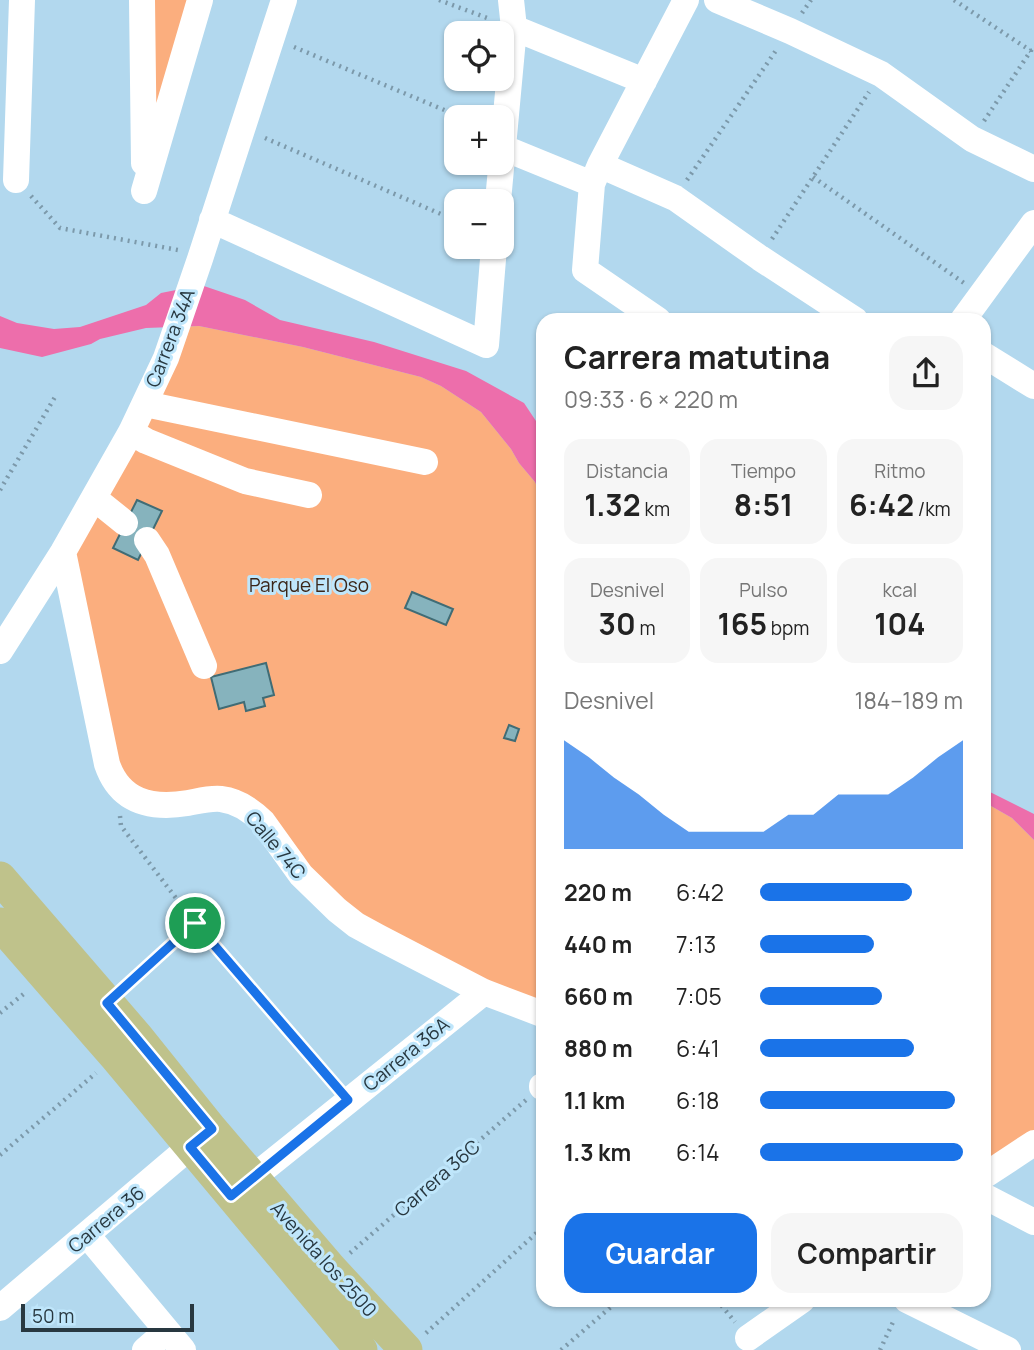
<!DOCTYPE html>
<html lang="es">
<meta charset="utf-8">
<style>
:root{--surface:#fff;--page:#f6f6f6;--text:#222;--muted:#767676;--accent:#1a73e8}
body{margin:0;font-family:Manrope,sans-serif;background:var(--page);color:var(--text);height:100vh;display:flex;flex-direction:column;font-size:26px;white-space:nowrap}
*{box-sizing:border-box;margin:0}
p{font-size:23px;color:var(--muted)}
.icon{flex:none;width:38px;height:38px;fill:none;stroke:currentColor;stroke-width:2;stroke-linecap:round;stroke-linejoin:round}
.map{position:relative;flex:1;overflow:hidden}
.panel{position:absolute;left:536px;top:313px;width:455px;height:994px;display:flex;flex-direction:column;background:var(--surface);border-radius:21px;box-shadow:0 2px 5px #0004}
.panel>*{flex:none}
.controls{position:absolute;left:444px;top:21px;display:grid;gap:14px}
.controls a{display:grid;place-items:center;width:70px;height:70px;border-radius:14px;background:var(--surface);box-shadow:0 2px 5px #0004;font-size:35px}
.scale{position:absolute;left:21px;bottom:18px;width:173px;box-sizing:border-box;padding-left:7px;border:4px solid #283840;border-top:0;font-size:19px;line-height:24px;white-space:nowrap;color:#283840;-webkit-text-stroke:5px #bfe6fb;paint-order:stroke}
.pin{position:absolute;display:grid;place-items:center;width:60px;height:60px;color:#fff;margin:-30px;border:4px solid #fff;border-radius:50%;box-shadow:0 2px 7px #0007}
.round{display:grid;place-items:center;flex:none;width:74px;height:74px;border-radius:21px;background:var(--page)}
.summary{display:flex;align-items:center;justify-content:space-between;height:119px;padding:0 28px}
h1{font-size:32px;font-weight:700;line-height:52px}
.stats{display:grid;grid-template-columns:repeat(3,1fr);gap:10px;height:119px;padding:7px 28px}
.stats div{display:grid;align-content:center;border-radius:18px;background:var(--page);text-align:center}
.stats b{font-size:30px;font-weight:700}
.stats small{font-size:19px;font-weight:400}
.stats p{font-size:19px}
.chart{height:196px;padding:14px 28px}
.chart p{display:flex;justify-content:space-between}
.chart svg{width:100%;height:126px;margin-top:7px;fill:var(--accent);opacity:.7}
.action{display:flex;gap:14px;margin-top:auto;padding:14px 28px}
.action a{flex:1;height:80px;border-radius:21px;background:var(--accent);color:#fff;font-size:28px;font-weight:700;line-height:80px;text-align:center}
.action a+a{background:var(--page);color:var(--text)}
ul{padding:0 28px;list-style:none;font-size:23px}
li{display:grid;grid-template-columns:112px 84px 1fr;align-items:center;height:52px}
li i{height:18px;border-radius:9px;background:var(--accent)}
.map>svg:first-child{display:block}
.green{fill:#fbae7e}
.water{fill:#ed6eab}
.building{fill:#86b3bd;stroke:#406c75;stroke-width:2}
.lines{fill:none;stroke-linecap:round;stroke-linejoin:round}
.path{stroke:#7c99aa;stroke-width:4.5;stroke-dasharray:2 5;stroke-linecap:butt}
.minor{stroke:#fff;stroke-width:26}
.major{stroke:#bfc28b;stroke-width:33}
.route-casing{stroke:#fff;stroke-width:14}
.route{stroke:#1a73e8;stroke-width:9}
.labels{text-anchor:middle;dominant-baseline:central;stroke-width:6;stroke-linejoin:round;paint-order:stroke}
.street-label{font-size:19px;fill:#283840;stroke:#bfe6fb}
.park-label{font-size:19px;fill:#3a2518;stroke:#bfe6fb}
</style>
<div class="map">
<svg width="1034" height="1350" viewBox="0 0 1034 1350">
<rect width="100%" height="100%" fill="#b2d8ee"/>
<!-- green -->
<path class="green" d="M142,0H200L144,191Z
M199,326L303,347L421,377L441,386L481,412L511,449L519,463L535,482L542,499V1014L378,937L256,815L128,795L63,552L177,327Z
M984,802L1012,818L1034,840V1143L984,1176Z"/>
<!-- water -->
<path class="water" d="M201,285L245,300L280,320L374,342L466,371L524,403L542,430V499L535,482L519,463L511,449L481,412L441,386L421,377L303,347L199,326L146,328L100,339L91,344L42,357L0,348V316L17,323L54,329L80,327L146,305L161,293Z
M984,789L1034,814V840L1012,818L984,802Z"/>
<!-- building -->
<path class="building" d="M137,500L162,511L138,560L113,548Z
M412,592L453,609L446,625L405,608Z
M266,663L274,695L263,698L265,706L246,711L244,702L219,709L211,677Z
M509,725L519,729L515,741L504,738Z"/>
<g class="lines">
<!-- path -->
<path class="path" d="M439,0L490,19
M954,0L1031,51
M802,13L811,0
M294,47L461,117
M984,121L1034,46
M265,138L457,221
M813,177L964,283
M687,180L777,49
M31,196L60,228L178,250
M772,239L869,92
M0,490L55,397
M120,816L121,826L195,923L334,1084
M126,985L195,923
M0,1013L26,992
M0,1155L96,1073
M350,1253L526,1100
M717,1300L735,1322
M426,1333L542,1228
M561,1350L619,1300
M880,1350L894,1320"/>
<!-- minor -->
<path class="minor" d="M142,0L144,163
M717,0L790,31L881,74L972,139L1034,169
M514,28L644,81
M504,148L592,184
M600,165L675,198L760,258L855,320
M16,180L22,0
M144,191L200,0
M498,201L514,28L511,0
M212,220L486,345L494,247
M658,320L585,270L592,184L600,165L686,0
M963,320L1034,223
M984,355L1034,386
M145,404L425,462
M131,432L146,441L245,481L309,495
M94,498L125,523
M147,540L157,555L204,666
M63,552L107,764C120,802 151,809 188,803C199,801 209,798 221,799C238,801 251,810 263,822L301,875L337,910L356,925L378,937L484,992L542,1014
M0,651L63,552L131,432L166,358L200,259L284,0
M542,1087V1086
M984,1176L1034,1143
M240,1188L484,992
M984,1196L1034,1222
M87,1235L183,1350
M907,1300L1008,1350
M0,1308L204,1135
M748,1338L802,1300
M145,1350L167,1331"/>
<!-- major -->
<path class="major" d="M0,878L138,1038L211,1129L331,1269L406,1350
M0,924L116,1057L361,1350"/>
</g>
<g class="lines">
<defs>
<path id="route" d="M195,923L348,1100L231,1196L190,1147L212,1129L107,1003Z"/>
</defs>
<!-- route casing -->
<use href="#route" class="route-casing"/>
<!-- route -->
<use href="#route" class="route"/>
</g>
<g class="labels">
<!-- street labels -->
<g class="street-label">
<text transform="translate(170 338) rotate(-69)">Carrera 34A</text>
<text transform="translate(276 845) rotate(50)">Calle 74C</text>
<text transform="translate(406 1054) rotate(-39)">Carrera 36A</text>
<text transform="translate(437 1178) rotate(-41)">Carrera 36C</text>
<text transform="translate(106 1219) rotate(-40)">Carrera 36</text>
<text transform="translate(324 1259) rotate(48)">Avenida los 2500</text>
</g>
<!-- park labels -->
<g class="park-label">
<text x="309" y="585">Parque El Oso</text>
</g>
</g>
</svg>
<div class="controls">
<a><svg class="icon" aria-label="locate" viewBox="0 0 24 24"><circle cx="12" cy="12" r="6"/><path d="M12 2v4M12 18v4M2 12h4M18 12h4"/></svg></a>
<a>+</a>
<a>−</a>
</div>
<div class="scale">50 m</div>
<div class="pin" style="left:195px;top:923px;background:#1e9e55"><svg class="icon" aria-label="arrive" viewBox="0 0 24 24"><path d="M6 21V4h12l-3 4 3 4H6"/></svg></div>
<section class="panel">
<div class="summary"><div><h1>Carrera matutina</h1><p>09:33 · 6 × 220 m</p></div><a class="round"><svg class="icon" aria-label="share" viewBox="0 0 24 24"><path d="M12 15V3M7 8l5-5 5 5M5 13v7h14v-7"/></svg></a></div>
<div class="stats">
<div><p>Distancia</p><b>1.32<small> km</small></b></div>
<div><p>Tiempo</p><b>8:51</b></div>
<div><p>Ritmo</p><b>6:42<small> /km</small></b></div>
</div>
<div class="stats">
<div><p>Desnivel</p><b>30<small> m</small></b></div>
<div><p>Pulso</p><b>165<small> bpm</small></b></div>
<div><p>kcal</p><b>104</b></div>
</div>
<div class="chart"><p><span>Desnivel</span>184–189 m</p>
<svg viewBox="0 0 160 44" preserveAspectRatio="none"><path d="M0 44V6L10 12L20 19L30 25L40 32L50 38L60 38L70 38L80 38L90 32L100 32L110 25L120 25L130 25L140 19L150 12L160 6V44z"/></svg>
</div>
<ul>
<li><b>220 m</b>6:42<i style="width:75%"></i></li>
<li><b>440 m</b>7:13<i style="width:56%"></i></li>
<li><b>660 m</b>7:05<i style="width:60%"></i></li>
<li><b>880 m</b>6:41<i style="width:76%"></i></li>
<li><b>1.1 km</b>6:18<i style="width:96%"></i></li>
<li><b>1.3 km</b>6:14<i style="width:100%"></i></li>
</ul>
<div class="action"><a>Guardar</a><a>Compartir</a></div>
</section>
</div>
